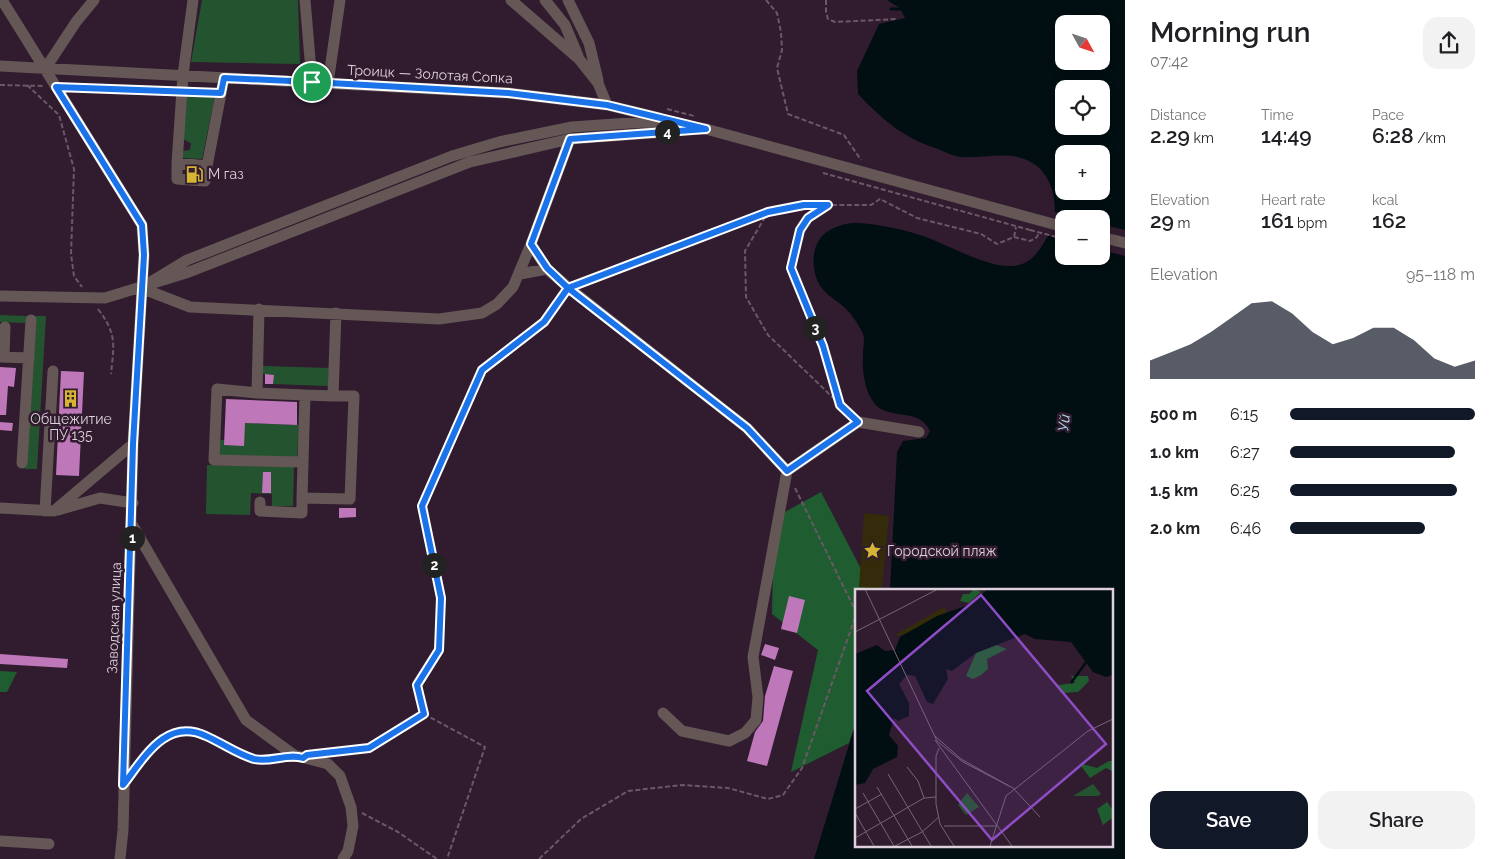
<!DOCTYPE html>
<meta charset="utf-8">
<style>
:root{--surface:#fff;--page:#f2f2f2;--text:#202124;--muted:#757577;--accent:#111827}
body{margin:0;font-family:Raleway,sans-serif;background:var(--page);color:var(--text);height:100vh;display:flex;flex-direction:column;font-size:19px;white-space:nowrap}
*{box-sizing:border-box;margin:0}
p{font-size:16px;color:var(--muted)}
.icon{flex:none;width:28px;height:28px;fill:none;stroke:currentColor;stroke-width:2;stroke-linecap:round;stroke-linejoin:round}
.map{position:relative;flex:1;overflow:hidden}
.side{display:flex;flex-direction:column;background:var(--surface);width:375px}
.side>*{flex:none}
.needle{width:32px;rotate:130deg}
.fabs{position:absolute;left:1055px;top:15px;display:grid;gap:10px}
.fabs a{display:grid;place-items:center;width:55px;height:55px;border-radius:10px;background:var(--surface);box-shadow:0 2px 8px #0003;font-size:25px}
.pin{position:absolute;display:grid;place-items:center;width:42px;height:42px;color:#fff;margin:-21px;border:2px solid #fff;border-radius:50%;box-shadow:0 1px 5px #0007}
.km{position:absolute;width:25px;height:25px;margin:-12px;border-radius:50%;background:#222;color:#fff;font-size:14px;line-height:25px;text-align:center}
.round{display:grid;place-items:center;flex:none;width:52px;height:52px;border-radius:15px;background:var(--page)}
.headline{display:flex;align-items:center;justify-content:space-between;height:85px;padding:0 25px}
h1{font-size:28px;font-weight:600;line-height:38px}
.metrics{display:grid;grid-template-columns:repeat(3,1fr);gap:8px;height:85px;padding:5px 25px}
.metrics div{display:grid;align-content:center}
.metrics b{font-size:21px;font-weight:600}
.metrics small{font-size:14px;font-weight:400}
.metrics p{font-size:14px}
.chart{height:140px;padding:10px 25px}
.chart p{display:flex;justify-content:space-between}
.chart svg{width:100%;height:90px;margin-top:5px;fill:var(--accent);opacity:.7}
.button{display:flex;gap:10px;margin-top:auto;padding:10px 25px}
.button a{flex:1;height:58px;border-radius:15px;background:var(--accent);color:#fff;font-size:20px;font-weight:600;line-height:58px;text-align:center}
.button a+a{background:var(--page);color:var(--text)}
ul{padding:0 25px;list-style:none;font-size:16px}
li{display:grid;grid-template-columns:80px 60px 1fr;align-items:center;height:38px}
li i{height:12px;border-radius:6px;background:var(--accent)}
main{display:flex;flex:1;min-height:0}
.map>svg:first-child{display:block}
.green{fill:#23542f}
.forest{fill:#1f5d30}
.sand{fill:#342b0a}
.water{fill:#010e12;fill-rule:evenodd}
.pier{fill:#301c2e}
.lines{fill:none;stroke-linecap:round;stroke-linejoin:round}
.stream{stroke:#010e12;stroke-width:3}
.building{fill:#be77b8}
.path{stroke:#6a5868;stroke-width:2;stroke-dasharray:5 2.5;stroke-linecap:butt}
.minor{stroke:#655756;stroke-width:11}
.path-bridge{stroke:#6a5868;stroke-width:2;stroke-dasharray:5 2.5;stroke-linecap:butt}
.route-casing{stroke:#fff;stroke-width:10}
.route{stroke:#1a73e8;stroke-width:6}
.labels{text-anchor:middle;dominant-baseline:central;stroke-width:5;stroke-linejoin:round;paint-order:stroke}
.street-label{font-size:14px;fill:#ded0dc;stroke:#301c2e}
.poi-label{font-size:14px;fill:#ded0dc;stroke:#301c2e;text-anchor:start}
.water-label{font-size:15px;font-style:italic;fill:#ade6f4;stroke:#301c2e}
.inset-river{fill:none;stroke:#010e12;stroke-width:2.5}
.inset-road{fill:none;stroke:#766474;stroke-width:1}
.view{fill:#8f4dc5;fill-opacity:0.15;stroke:#8f4dc5;stroke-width:2.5}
.inset-edge{fill:none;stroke:#ded0dc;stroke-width:2.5}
</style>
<main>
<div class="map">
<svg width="1125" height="859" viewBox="0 0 1125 859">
<rect width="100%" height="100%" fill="#301c2e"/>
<!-- green -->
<path class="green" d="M202,0H298L300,64L191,62Z
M187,92L215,95L202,159L182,158L183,151L190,150L191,143L183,139Z
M0,315L26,316L25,323L0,322Z
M34,316H46L37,469H25Z
M263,366L329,368L328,386L273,384V375L263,374Z
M245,423L299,425L297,457L218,455V440H225Z
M207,465L294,467L293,506H272V494L251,493L250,515L206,514Z"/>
<!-- forest -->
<path class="forest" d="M821,492L872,590H856V722L849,743L791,772L818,650L772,614L773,564L785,512Z
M0,671L17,672L7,692H0Z"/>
<!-- sand -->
<path class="sand" d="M864,513L889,516L882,589L859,587Z"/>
<!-- water -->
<path class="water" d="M887,0H1125V859H814L856,722V845H1111V590H890L897,452L903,441L926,438L930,431C920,407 888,421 874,403C864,390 862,369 863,354C863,348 865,339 863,334C860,327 853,316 848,311C837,299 821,294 816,277C812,263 812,248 822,236C828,229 844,223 854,223C872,223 902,229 920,235C945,243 987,268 1012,266C1029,265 1036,255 1045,241C1060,219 1058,184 1037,166C1014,148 986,159 960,157C953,156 945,152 938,149C903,138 883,120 858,94L857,71L879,24L905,18L900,8ZM1064,24H1101V61H1064ZM1064,89H1101V126H1064ZM1064,154H1101V191H1064ZM1064,219H1101V256H1064Z"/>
<!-- pier -->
<path class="pier" d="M1052,211L1082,219H1064V240L1046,235Z
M1101,224L1125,230V256L1101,250Z"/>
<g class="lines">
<!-- stream -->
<path class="stream" d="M891,9H903"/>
</g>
<!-- building -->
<path class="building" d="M0,367L16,368L14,387L8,386L6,415H0Z
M61,371L84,372L79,476L56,475Z
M265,374L274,375L273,384H265Z
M226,399L297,402V425L245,423L244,446L224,445Z
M0,422L13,423L12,431L0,430Z
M263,472H271V493H262Z
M339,508H356V517L339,518Z
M789,596L805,600L797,633L781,629Z
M765,644L779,648L775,660L761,655Z
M0,654L68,659L67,668L0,664Z
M774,666L793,671L767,766L747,761L755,732L763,721L765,696Z"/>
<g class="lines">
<!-- path -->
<path class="path" d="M766,0L777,13L781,32L782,50L777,68L788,114L844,135L861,160
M826,0V12L828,19L835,22L897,19
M0,85L43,86
M27,85L59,115L74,169L71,254L74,276L82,287
M70,87L173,91
M192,92L210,93
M667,109L694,116
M823,173L1030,230
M828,205L808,218L800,230L791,268L823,346L840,404
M1068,217L1075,219
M1014,237L1030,241L1037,237L1039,232
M581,283L768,212
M98,309C117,334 114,344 111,374
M851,415L768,335L746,297L745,251L768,212L804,205H871L880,199L917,218L981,234L997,244L1014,237L1016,227
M795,488L856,612
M424,714L485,747L447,859
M327,753L369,748L424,714L417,685L439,650L441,598L422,506L482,370L544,322L563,295
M135,771C142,762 148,751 156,743C188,710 224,754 256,759C263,760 272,758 279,757
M362,813L398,832L437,859
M539,859L581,819L628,791L682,785L728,788L768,799L783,795L802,768L856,615"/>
<!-- minor -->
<path class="minor" d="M2,0L142,225L144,255L133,444L123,830L120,859
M193,0L183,75L177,163L207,166L224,78
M305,0L312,82
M511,0L579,59L598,83L607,105
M545,0L565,25L578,56
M568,0L589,43L598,80
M0,66L508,93L607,105L660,118
M45,69L76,22L94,0
M328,83L340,0
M570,139L531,244L547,269L569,288L747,428L787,471L753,657L758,697L756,720L745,733L729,741L682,731L663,713
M177,163V179L205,181L207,166
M1101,237L1125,243
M520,274L547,269
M141,288L187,260L452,156L499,142L572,127L644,122L706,129L1064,227
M141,288L190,307L439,319L482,313L497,304L513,287L531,244
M0,296L105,298L189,272L470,162L570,139L679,131
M259,309L257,393L305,395
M0,357L29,358
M4,357L5,327
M257,393L217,389L214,460L303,462L305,395L333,396L336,313
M303,462L302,498L350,499L354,396H333
M22,463L31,320
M787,471L858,422L919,432
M260,502V511L302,513V498
M0,508L54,511L133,444
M58,510L100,498L133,503
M45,511L53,371
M133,526L246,720L294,755L328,764L340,776L351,807L353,826L348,851L343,859
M0,841L49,844"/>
<!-- path-bridge -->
<path class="path-bridge" d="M1030,230L1064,239"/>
</g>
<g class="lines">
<defs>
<path id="route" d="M312,82L224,78L221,93L56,87L142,225L144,255L133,444L123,785C144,758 166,717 206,736C222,743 237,754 254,759C270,763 287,753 303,758L307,755L369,748L424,714L417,685L439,650L441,598L422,506L482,370L544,322L568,288L768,212L804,205H828L808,218L800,230L791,268L823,346L840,405L858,422L787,471L747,428L568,288L547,268L531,244L570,139L706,129L607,105L508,93L312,82"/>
</defs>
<!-- route casing -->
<use href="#route" class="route-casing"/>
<!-- route -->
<use href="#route" class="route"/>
</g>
<!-- icons -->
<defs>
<symbol id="fuel-bare" viewBox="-9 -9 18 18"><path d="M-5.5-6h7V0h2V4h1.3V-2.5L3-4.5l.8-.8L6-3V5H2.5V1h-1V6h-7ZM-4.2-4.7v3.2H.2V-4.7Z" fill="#d6b534" stroke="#301c2e" stroke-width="2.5" paint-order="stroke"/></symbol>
<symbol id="building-bare" viewBox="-9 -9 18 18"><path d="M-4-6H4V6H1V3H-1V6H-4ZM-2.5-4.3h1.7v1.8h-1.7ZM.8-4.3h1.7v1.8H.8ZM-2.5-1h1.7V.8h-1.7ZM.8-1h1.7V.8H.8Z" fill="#d6b534" stroke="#301c2e" stroke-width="2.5" paint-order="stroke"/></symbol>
<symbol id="sight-bare" viewBox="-9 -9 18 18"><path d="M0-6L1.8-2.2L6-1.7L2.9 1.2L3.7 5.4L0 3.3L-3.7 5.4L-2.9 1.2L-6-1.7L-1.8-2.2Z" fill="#d6b534" stroke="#301c2e" stroke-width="2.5" paint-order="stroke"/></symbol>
</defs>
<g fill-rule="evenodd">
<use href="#fuel-bare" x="182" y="162" width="25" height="25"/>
<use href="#building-bare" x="58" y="386" width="25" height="25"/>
<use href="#sight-bare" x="860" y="538" width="25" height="25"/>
</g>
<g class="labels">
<!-- street labels -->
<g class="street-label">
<text transform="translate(430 74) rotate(3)">Троицк — Золотая Сопка</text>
<text transform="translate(114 618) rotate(-88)">Заводская улица</text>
</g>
<!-- poi labels -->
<g class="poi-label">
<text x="208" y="174">М газ</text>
<text x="71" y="419" text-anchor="middle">Общежитие<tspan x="71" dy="16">ПУ 135</tspan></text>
<text x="887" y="551">Городской пляж</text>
</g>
<!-- water labels -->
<g class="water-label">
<text transform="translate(1064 423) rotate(-83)">Уй</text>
</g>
</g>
<!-- overview -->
<g transform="translate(855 589)">
<rect width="258" height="258" fill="#301c2e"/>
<path d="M238,195L246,205L243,207H218ZM112,204L124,218L111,226L103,216Z" fill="#23542f"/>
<path d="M119,0L126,3L114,14L105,12L108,5H114ZM141,56L152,60L132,70L133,80L126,86L118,90L111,87L121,64ZM216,87H233L234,92L223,103L206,104L203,96L220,94ZM254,172H257V182L251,179L235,189L224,174L242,179ZM252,213L257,220V229L248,236L242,220Z" fill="#1f5d30"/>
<path d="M89,18L92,23L76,32L45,47L40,46Z" fill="#342b0a"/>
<path d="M133,0H257V86L251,88L238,83L216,53L180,50L170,45L121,64L97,82L91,80L93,90L78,115L72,113L60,87L52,86L44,95L54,114V127L43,132L39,129L34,146L43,157L42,168L18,180L10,194L0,196V65L22,56L30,62L40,61L45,48L82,27L116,15Z" fill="#010e12"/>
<path class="inset-river" d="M216,94L232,72"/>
<path class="inset-road" d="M10,0L82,152L108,173L160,200M0,43L83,0M80,147L106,170L154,197M80,151L157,257M84,159L81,167V215L85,235L99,257M52,178L63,192L69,209M33,185L76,257M22,198L57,257M159,200L185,228M8,204L39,257M0,220L27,205M0,224L19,257M89,237H141M0,249L69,209L81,208M40,257L67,243L84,228M135,257L151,207L233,142L258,130"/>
<path class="view" d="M126,6L251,155L137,251L12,102Z"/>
<rect width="258" height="258" class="inset-edge"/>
</g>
</svg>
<div class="fabs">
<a><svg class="needle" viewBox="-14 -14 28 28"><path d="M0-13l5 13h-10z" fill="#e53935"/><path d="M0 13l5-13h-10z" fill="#757577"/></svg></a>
<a><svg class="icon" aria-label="locate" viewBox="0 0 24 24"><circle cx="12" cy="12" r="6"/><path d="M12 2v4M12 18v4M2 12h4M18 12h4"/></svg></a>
<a>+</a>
<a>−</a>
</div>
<div class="pin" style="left:312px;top:82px;background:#1e9e55"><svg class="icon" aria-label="arrive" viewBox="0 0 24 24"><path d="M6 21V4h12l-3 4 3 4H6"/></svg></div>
<b class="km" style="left:132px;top:538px">1</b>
<b class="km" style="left:434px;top:565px">2</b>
<b class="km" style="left:815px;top:328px">3</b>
<b class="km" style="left:667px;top:132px">4</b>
</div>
<section class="side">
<div class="headline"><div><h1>Morning run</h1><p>07:42</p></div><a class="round"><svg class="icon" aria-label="share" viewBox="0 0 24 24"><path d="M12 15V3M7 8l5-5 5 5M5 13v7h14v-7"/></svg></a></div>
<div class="metrics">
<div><p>Distance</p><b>2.29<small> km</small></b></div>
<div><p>Time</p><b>14:49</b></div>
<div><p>Pace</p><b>6:28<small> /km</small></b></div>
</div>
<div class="metrics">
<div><p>Elevation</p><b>29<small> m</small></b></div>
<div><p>Heart rate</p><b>161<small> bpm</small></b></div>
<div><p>kcal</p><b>162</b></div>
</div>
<div class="chart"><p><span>Elevation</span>95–118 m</p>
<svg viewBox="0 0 160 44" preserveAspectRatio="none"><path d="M0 44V35L10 31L20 27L30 21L40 14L50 7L60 6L70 12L80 21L90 27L100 24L110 19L120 19L130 25L140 34L150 38L160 35V44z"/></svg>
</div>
<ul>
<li><b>500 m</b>6:15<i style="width:100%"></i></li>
<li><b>1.0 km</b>6:27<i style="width:89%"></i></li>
<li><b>1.5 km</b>6:25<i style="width:90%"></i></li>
<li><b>2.0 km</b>6:46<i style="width:73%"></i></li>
</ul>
<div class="button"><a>Save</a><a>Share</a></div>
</section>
</main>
